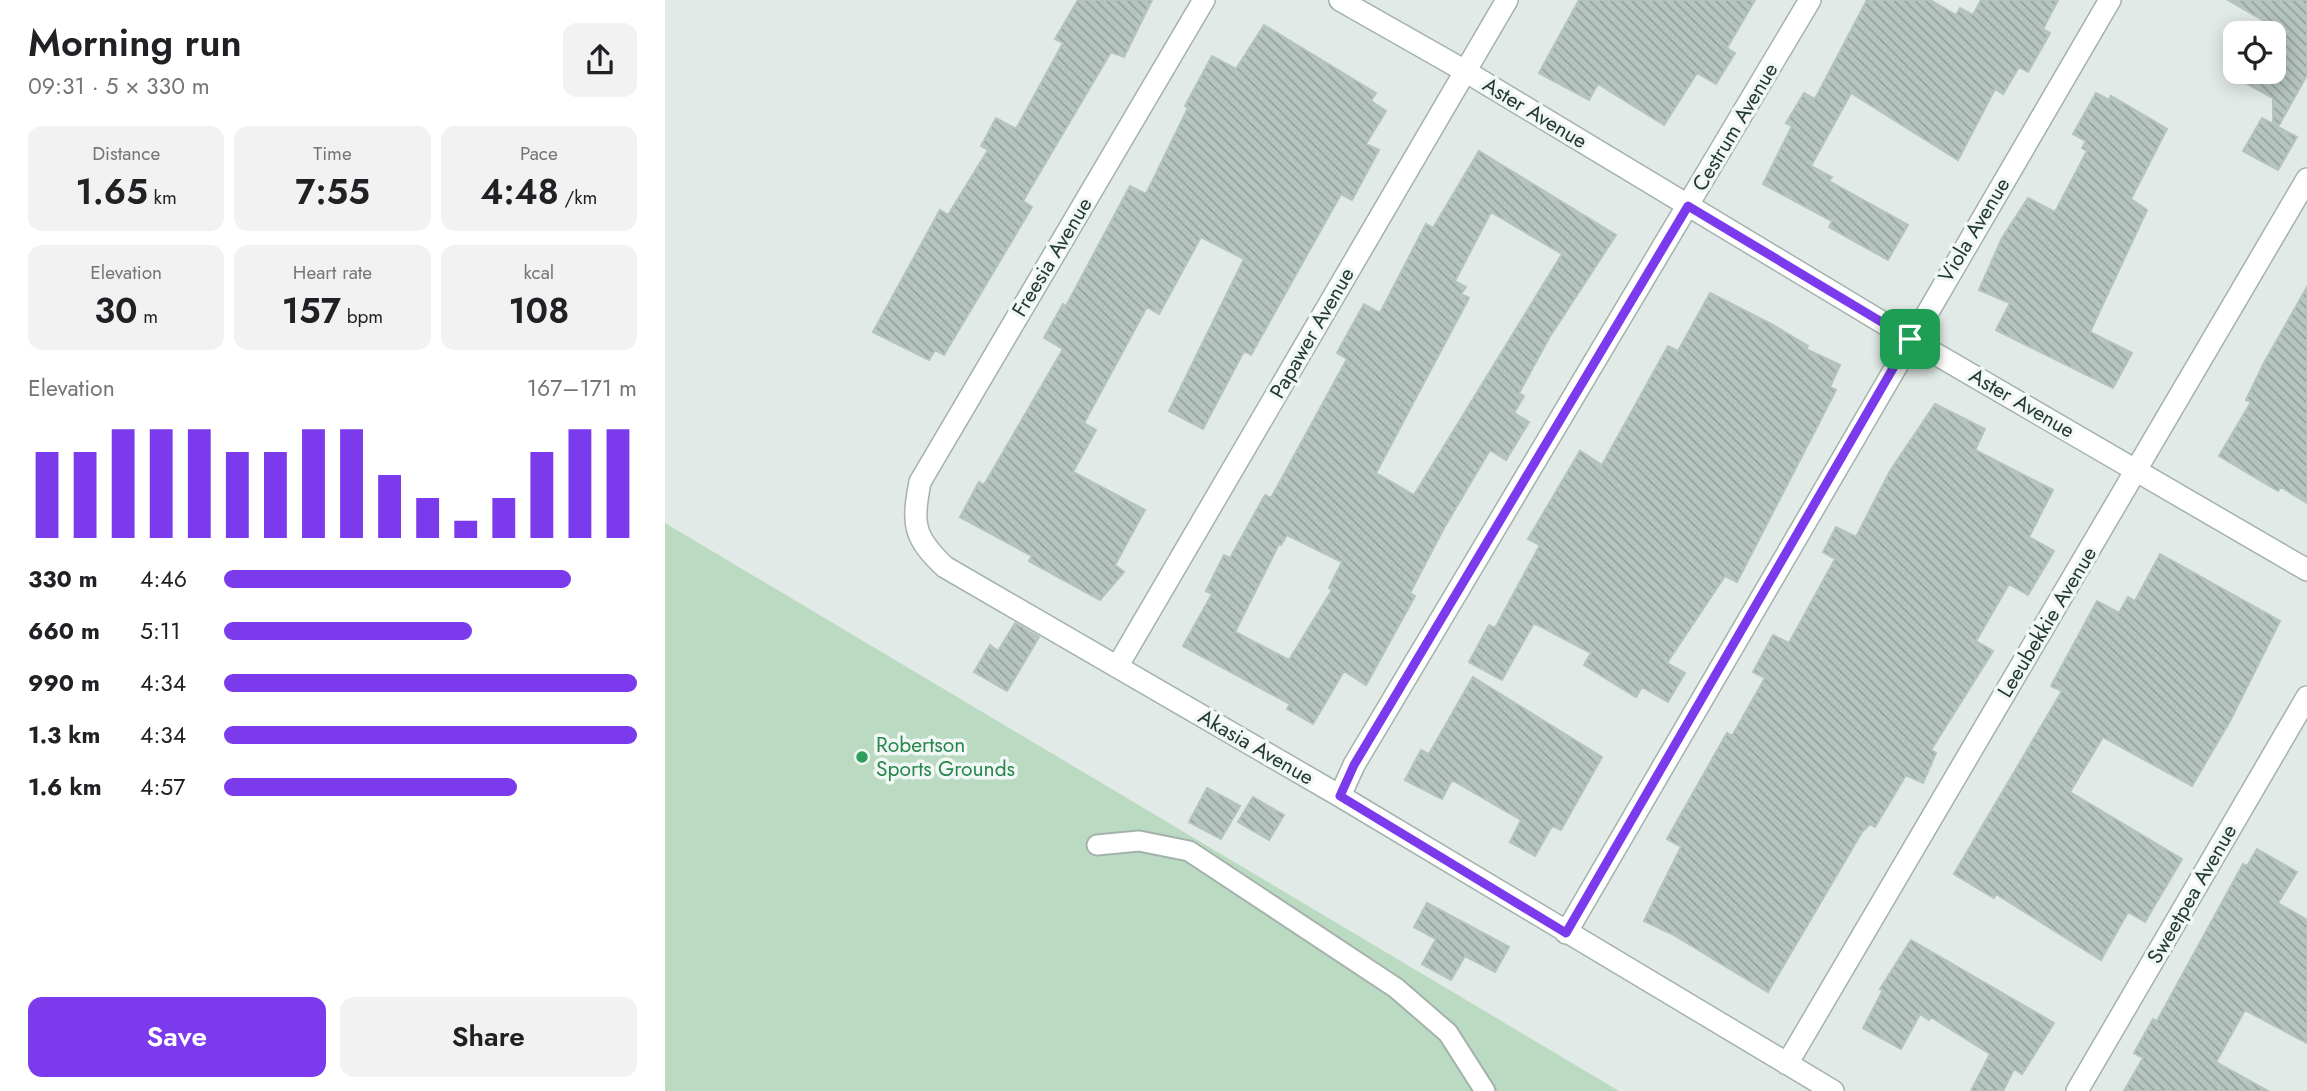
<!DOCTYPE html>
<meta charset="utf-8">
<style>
:root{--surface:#fff;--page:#f2f2f2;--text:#202124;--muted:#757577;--accent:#7c3aed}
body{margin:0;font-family:Jost,sans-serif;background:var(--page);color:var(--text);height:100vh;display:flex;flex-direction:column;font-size:26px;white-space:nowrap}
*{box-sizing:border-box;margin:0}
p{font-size:23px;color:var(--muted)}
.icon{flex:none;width:38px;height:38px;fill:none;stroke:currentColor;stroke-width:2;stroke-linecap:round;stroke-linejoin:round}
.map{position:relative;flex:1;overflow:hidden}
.details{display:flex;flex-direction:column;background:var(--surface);width:665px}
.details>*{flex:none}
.buttons{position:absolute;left:1558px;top:21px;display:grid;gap:14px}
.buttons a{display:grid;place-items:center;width:63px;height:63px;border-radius:14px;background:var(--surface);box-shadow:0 4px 18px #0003;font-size:35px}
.pin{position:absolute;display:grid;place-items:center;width:60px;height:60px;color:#fff;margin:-30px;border-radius:14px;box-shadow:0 4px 10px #0006}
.round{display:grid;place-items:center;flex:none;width:74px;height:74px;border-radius:14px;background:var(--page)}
.headline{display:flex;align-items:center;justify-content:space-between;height:119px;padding:0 28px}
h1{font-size:38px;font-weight:600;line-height:52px}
.metrics{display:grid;grid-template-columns:repeat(3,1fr);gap:10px;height:119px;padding:7px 28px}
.metrics div{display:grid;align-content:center;border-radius:14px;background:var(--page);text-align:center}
.metrics b{font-size:35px;font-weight:600}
.metrics small{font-size:19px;font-weight:400}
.metrics p{font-size:19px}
.chart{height:196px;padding:14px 28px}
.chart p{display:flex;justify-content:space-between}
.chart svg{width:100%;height:126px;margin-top:7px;stroke:var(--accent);stroke-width:6}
.primary-button{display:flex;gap:14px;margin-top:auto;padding:14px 28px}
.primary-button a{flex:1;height:80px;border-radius:14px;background:var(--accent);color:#fff;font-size:28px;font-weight:600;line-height:80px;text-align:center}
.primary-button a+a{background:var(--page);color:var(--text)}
ul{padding:0 28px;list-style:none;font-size:23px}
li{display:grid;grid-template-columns:112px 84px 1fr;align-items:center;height:52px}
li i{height:18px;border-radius:9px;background:var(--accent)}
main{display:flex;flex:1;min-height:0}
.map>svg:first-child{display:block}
.pitch{fill:#bbdac2}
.building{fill:url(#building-back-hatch);stroke:#b4c3bc;stroke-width:2;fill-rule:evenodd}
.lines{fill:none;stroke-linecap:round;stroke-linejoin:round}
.service-casing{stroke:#a4b2ac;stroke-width:23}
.minor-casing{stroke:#a4b2ac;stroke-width:24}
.service{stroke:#fff;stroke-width:19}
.minor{stroke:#fff;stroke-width:21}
.route-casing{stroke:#fff;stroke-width:14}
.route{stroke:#7c3aed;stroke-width:9}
.leisure-dot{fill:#2e9e5b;stroke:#f1f7f4;stroke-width:2.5}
.labels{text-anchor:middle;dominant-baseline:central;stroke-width:7;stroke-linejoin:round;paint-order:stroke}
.street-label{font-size:21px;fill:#233a32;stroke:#f1f7f4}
.leisure-label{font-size:21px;fill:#27864d;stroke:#f1f7f4;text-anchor:start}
</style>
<main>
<section class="details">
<div class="headline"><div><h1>Morning run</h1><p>09:31 · 5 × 330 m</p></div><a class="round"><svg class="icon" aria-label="share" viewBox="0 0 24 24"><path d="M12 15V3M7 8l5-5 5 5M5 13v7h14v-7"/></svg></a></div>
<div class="metrics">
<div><p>Distance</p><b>1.65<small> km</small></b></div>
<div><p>Time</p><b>7:55</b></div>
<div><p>Pace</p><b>4:48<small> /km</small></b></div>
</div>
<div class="metrics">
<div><p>Elevation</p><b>30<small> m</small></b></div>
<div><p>Heart rate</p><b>157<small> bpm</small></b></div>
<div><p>kcal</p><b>108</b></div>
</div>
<div class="chart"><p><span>Elevation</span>167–171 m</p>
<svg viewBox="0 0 160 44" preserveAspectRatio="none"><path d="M5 44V14M15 44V14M25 44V6M35 44V6M45 44V6M55 44V14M65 44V14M75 44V6M85 44V6M95 44V22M105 44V30M115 44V38M125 44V30M135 44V14M145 44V6M155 44V6"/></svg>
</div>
<ul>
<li><b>330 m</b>4:46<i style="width:84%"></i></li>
<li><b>660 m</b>5:11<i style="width:60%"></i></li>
<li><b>990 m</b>4:34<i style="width:100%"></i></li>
<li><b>1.3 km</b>4:34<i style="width:100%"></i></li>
<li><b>1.6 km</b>4:57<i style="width:71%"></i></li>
</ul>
<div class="primary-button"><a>Save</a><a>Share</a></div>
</section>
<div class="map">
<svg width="1642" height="1091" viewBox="0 0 1642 1091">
<defs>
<pattern id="building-back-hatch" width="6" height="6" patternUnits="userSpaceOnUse" patternTransform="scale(1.75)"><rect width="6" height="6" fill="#b7c5bf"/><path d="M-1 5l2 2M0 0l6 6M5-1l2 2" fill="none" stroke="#94a19c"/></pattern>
</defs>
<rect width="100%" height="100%" fill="#e1eae6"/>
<!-- pitch -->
<path class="pitch" d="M0,523L954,1091H0Z"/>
<!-- building -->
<path class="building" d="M413,0H487L459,57L446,52L358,201L367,207L279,355L270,350L264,360L208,332L275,210L283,215L323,150L316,146L331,118L351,129L398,43L390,39Z
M914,0H1090L1062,48L1070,53L1051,84L1032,73L999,125L933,84L924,100L874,73Z
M1202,0H1265L1291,15L1295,8L1308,15L1316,0H1393L1378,29L1385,33L1363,72L1354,67L1338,94L1330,89L1293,160L1186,93L1146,166L1167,177L1164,181L1243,225L1223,260L1164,227L1167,221L1098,184L1127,126L1121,123L1139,93L1150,99Z
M1563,0H1642V75L1613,127L1632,137L1613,170L1578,151L1597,118L1608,124V98L1561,72H1608V26Z
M599,25L711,93L706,101L721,111L701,144L714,150L687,200L676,194L586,355L579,351L538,429L504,411L579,259L536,237L494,314L482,307L419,423L431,430L408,472L480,510L450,565L459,572L435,600L364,561L367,556L295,517L314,482L319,485L398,349L379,338L398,304L401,306L465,186L481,194L523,108L520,106L547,56L571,69Z
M1431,93L1444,100L1446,96L1502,129L1466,199L1482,210L1425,332L1467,353L1448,388L1331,330L1345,303L1314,290L1337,238L1363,198L1390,212L1422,151L1417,148L1421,141L1408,134Z
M814,151L951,235L884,338L854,393L859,396L849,413L864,422L841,460L825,450L779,528L745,593L750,596L701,685L679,671L648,724L622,709L625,704L518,646L547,594L541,591L559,555L565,558L600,495L606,498L682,359L672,353L699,304L715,313L761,224L768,228ZM826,212L897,254L749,495L711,473L804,298L796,294L801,287L790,281ZM622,535L677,562L664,588L667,590L624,660L570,632L614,544L616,545Z
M1642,287V503L1616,487L1613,491L1554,456L1586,402L1581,400L1599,363Z
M1045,293L1108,325L1143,346L1141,349L1175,365L1165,387L1171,390L1072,582L1060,576L1002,663L1020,673L1003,702L977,687L971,697L919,665L926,653L869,623L837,680L804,662L824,625L830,628L875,545L863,539L915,451L937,465L1003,346L1013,351Z
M1270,404L1320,429L1310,450L1388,490L1364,537L1389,551L1363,595L1344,584L1311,641L1328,651L1266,750L1271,753L1258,783L1241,775L1210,827L1205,824L1197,832L1103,992L1007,934L979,921L1016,847L1002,839L1062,733L1067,736L1100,678L1088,672L1108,635L1124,643L1170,559L1158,552L1171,527L1191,537L1225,471Z
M1495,554L1615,621L1565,721L1527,786L1438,737L1405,792L1517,859L1480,922L1463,912L1436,960L1331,894L1329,898L1289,874L1397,691L1386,686L1432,601L1454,613L1463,597L1470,601Z
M350,623L374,637L342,691L309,672L325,645L333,651Z
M808,677L937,757L896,830L887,826L870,856L845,842L856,820L787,780L777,799L740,780L756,750L764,754Z
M542,788L575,806L556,839L524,822Z
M588,797L619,815L604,840L573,822Z
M1592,849L1632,872L1613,903L1642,920V1043L1580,1010L1551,1062L1603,1091H1459L1478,1058L1469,1053L1488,1019L1492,1021L1578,864L1582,866Z
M762,903L844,947L830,972L800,956L786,980L757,964L771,939L749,927Z
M1246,940L1389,1023L1357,1074L1349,1069L1338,1091H1306L1325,1054L1266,1017L1264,1020L1255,1014L1236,1049L1198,1028L1218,990L1215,989Z"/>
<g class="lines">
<defs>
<path id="service" d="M432,845L474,841L524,851L731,988L783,1033L820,1091"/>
<path id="minor" d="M539,0L255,482C247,524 248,537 280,567L675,796L1168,1091
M675,0L800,71L1245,339L1642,570
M452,667L842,0
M675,796L689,765L1145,0
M901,933L1445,0
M1122,1064L1642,179
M1412,1091L1642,697"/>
</defs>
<!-- service casing -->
<use href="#service" class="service-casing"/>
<!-- minor casing -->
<use href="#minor" class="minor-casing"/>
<!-- service -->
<use href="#service" class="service"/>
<!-- minor -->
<use href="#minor" class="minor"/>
</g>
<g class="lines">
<defs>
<path id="route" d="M1023,206L1245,339L901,933L675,796L689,765Z"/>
</defs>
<!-- route casing -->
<use href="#route" class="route-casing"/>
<!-- route -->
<use href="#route" class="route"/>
</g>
<!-- markers -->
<circle class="leisure-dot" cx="197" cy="757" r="7"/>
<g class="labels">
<!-- street labels -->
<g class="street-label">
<text transform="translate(870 113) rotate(31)">Aster Avenue</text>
<text transform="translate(1070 127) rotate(-59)">Cestrum Avenue</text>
<text transform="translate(1309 230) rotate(-59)">Viola Avenue</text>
<text transform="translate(387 257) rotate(-59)">Freesia Avenue</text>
<text transform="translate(647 333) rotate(-60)">Papawer Avenue</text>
<text transform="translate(1357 403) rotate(30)">Aster Avenue</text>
<text transform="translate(1382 622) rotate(-59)">Leeubekkie Avenue</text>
<text transform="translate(591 747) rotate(30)">Akasia Avenue</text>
<text transform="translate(1527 894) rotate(-60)">Sweetpea Avenue</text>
</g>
<!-- leisure labels -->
<g class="leisure-label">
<text x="211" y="745">Robertson<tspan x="211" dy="24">Sports Grounds</tspan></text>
</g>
</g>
</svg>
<div class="buttons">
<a><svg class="icon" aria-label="locate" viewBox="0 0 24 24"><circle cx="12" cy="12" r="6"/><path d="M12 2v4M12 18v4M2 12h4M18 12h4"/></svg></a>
</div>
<div class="pin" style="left:1245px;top:339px;background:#1e9e55"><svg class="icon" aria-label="arrive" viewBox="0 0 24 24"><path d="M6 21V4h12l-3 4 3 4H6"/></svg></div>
</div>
</main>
